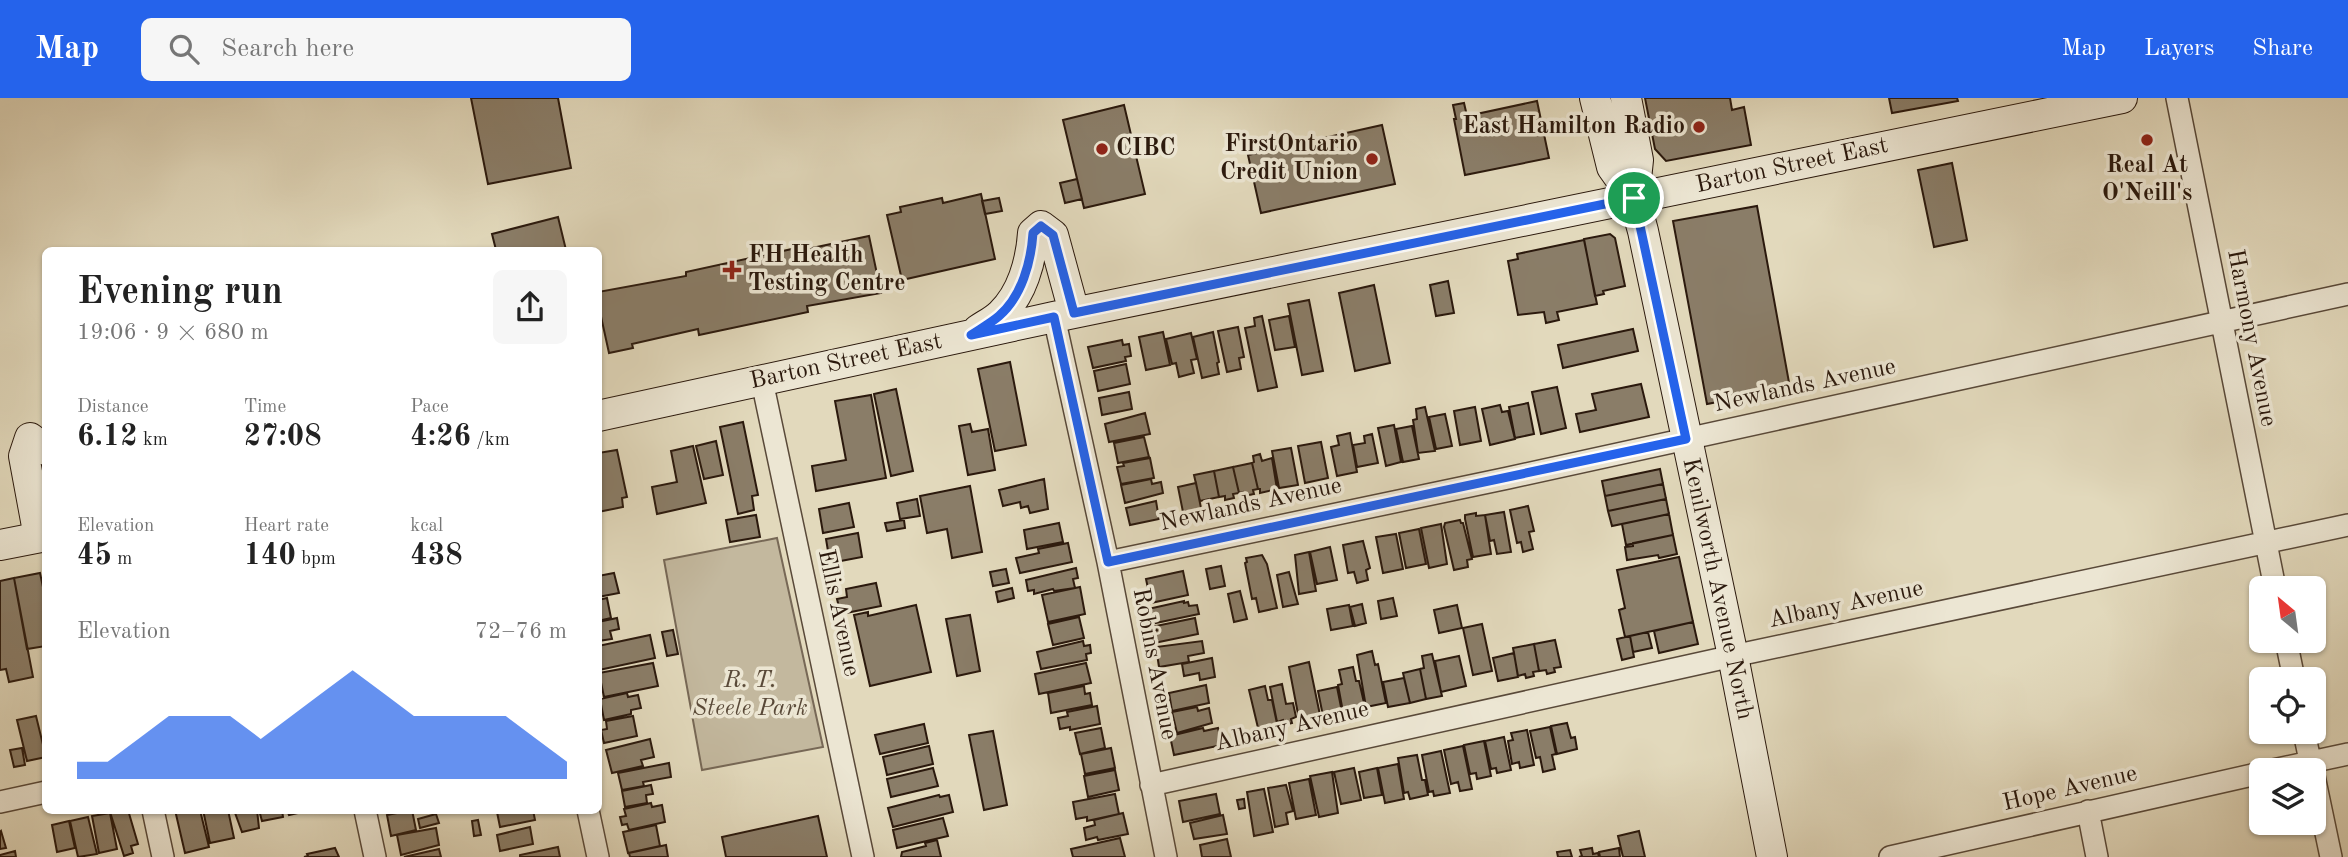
<!DOCTYPE html>
<meta charset="utf-8">
<style>
:root{--surface:#fff;--page:#f6f6f6;--text:#222;--muted:#767676;--accent:#2563eb}
body{margin:0;font-family:"Old Standard TT",serif;background:var(--page);color:var(--text);height:100vh;display:flex;flex-direction:column;font-size:26px;white-space:nowrap}
*{box-sizing:border-box;margin:0}
p{font-size:23px;color:var(--muted)}
.icon{flex:none;width:38px;height:38px;fill:none;stroke:currentColor;stroke-width:2;stroke-linecap:round;stroke-linejoin:round}
.map{position:relative;flex:1;overflow:hidden}
.panel{position:absolute;left:42px;top:149px;width:560px;height:567px;display:flex;flex-direction:column;background:var(--surface);border-radius:10px;box-shadow:0 2px 5px #0004}
.panel>*{flex:none}
.needle{width:46px;rotate:331deg}
.tools{position:absolute;left:2249px;top:478px;display:grid;gap:14px}
.tools a{display:grid;place-items:center;width:77px;height:77px;border-radius:10px;background:var(--surface);box-shadow:0 2px 5px #0004;font-size:35px}
.pin{position:absolute;display:grid;place-items:center;width:60px;height:60px;color:#fff;margin:-30px;border:4px solid #fff;border-radius:50%;box-shadow:0 2px 7px #0007}
.round{display:grid;place-items:center;flex:none;width:74px;height:74px;border-radius:10px;background:var(--page)}
.summary{display:flex;align-items:center;justify-content:space-between;height:119px;padding:0 35px}
h1{font-size:38px;font-weight:600;line-height:52px}
.metrics{display:grid;grid-template-columns:repeat(3,1fr);gap:10px;height:119px;padding:7px 35px}
.metrics div{display:grid;align-content:center}
.metrics b{font-size:30px;font-weight:600}
.metrics small{font-size:19px;font-weight:400}
.metrics p{font-size:19px}
.chart{height:196px;padding:14px 35px}
.chart p{display:flex;justify-content:space-between}
.chart svg{width:100%;height:126px;margin-top:7px;fill:var(--accent);opacity:.7}
header{display:flex;align-items:center;gap:42px;box-sizing:border-box;height:98px;padding:0 35px;background:var(--accent);color:#fff}
header strong{font-size:33px}
nav{display:flex;gap:38px;margin-inline-start:auto;font-size:24px}
.search{width:490px;height:63px;background:var(--page);display:flex;align-items:center;gap:18px;box-sizing:border-box;padding:0 24px;border-radius:10px;color:var(--muted);font-size:26px}
.map>svg:first-child{display:block}
.green{fill:#c3b89e;stroke:#776856;stroke-width:2}
.building{fill:#8a7d68;stroke:#2b190d;stroke-width:2}
.lines{fill:none;stroke-linecap:round;stroke-linejoin:round}
.street-casing{stroke:#594939;stroke-width:24}
.secondary-casing{stroke:#2b190d;stroke-width:32}
.street{stroke:#ece6d3;stroke-width:21}
.secondary{stroke:#ece6d3;stroke-width:30}
.route-casing{stroke:#fff;stroke-width:14}
.route{stroke:#2563eb;stroke-width:9}
.poi-dot{fill:#8f2418;stroke:#ece6d3;stroke-width:2.5}
.labels{text-anchor:middle;dominant-baseline:central;stroke-width:7;stroke-linejoin:round;paint-order:stroke}
.poi-label{font-size:24px;font-weight:bold;fill:#2b190d;stroke:#ece6d3;text-anchor:end}
.street-label{font-size:24px;fill:#2b190d;stroke:#ece6d3}
.park-label{font-size:24px;font-style:italic;fill:#594938;stroke:#ece6d3}
</style>
<header>
<strong>Map</strong>
<div class="search"><svg class="icon" aria-label="search" viewBox="0 0 24 24"><circle cx="10" cy="10" r="6"/><path d="M15 15l6 6"/></svg>Search here</div>
<nav><a>Map</a><a>Layers</a><a>Share</a></nav>
</header>
<div class="map">
<svg width="2348" height="759" viewBox="0 0 2348 759">
<rect width="100%" height="100%" fill="#e2d9bc"/>
<filter id="stains"><feTurbulence type="fractalNoise" baseFrequency=".00286" numOctaves="4"/><feColorMatrix values="0 0 0 0 .2 0 0 0 0 .09 0 0 0 0 .02 0 0 0 .5 -.17"/></filter>
<radialGradient id="worn" r=".72"><stop offset=".6" stop-color="#630" stop-opacity="0"/><stop offset="1" stop-color="#630" stop-opacity=".3"/></radialGradient>
<!-- green -->
<path class="green" d="M777,440L823,649L702,672L664,462Z"/>
<!-- building -->
<path class="building" d="M471,0H558L571,70L488,86Z
M1645,0H1730L1732,12L1744,9L1751,47L1666,63L1655,51Z
M1889,0H1957L1958,3L1892,15Z
M1537,3L1549,60L1465,77L1454,21H1456L1453,7L1464,5L1467,18Z
M1124,7L1145,96L1084,110L1063,22Z
M1382,27L1395,86L1261,115L1248,57Z
M1952,65L1967,142L1934,149L1918,72Z
M1077,81L1082,101L1065,105L1060,85Z
M981,96L995,161L902,182L887,117L901,114L900,109L942,100L943,105Z
M999,100L1002,113L985,116L982,103Z
M1757,108L1790,290L1707,306L1673,123Z
M558,119L566,152H496L492,136Z
M1610,136L1615,140L1625,188L1603,193L1604,196L1595,198L1584,141Z
M869,138L881,195L807,208L808,214L699,237L698,231L632,246L633,250L609,255L598,205V194L686,178V174L792,151L793,154Z
M1584,142L1597,206L1557,214L1559,222L1546,225L1544,214L1518,217L1508,163L1518,161L1517,156Z
M1448,183L1454,215L1436,218L1430,187Z
M1374,187L1390,265L1355,273L1339,195Z
M1309,202L1323,273L1302,277L1288,206Z
M1262,218L1277,289L1258,293L1245,230L1255,228L1254,220Z
M1289,218L1295,249L1275,252L1269,222Z
M1238,229L1244,259L1239,260L1241,271L1227,274L1218,233Z
M1633,231L1638,253L1563,270L1558,247Z
M1163,234L1170,267L1146,272L1139,239Z
M1213,234L1219,264L1217,265L1219,276L1202,280L1193,239Z
M1191,235L1197,261L1191,262L1194,275L1179,279L1176,265L1172,266L1166,241Z
M1122,242L1123,247L1129,246L1131,258L1125,259L1126,263L1093,270L1088,249Z
M1010,264L1026,347L995,353L978,271Z
M1126,266L1130,286L1098,293L1094,273Z
M1641,286L1649,319L1580,334L1576,316L1596,312L1592,296Z
M1557,289L1566,330L1541,336L1532,294Z
M896,291L913,373L891,378L874,296Z
M1129,294L1132,311L1102,317L1099,300Z
M871,297L886,380L816,393L812,368L846,362L835,303Z
M1528,305L1534,336L1515,340L1509,309Z
M1500,307L1502,314L1508,313L1515,341L1490,347L1482,311Z
M1425,309L1435,353L1418,355L1413,322L1417,321L1416,311Z
M1475,309L1481,343L1460,347L1454,313Z
M1145,315L1150,336L1109,344L1105,326Z
M1445,316L1452,348L1436,351L1429,319Z
M743,324L758,397L752,398L754,412L738,416L720,329Z
M970,326L972,334L988,331L995,372L968,377L959,328Z
M1394,327L1401,364L1386,368L1378,330Z
M1412,328L1419,361L1403,364L1396,331Z
M1350,335L1357,374L1337,378L1331,349L1339,347L1337,338Z
M1372,336L1378,365L1357,369L1353,347L1365,345L1364,338Z
M1144,339L1149,359L1118,365L1114,345Z
M716,343L723,377L704,381L696,348Z
M1321,344L1328,380L1305,385L1298,348Z
M693,348L706,405L657,416L652,389L677,384L671,353Z
M1291,350L1298,387L1279,390L1272,353Z
M617,352L627,399L622,400L623,409L598,414V355Z
M1260,356L1262,363L1272,360L1277,391L1260,395V391H1258L1252,365L1254,364L1253,358Z
M1150,360L1154,380L1121,386L1117,369L1124,368L1123,365Z
M1252,365L1258,391L1253,392L1254,396L1244,398L1243,394L1239,395L1233,369Z
M1233,369L1239,395L1233,396L1234,400L1225,402V398L1219,399L1214,373Z
M1660,371L1663,386L1605,398L1602,383Z
M1214,373L1219,399L1200,403L1194,377Z
M1044,381L1048,411L1030,415L1028,408L1021,410L1020,404L1003,408L999,392Z
M1151,381L1152,386L1161,384L1163,395L1125,405L1121,387Z
M1196,385L1202,415L1184,419L1178,389Z
M1663,386L1666,401L1608,413L1605,398Z
M970,388L982,454L952,460L947,431L927,435L920,398Z
M917,401L920,418L900,421L897,405Z
M1666,401L1669,416L1612,428L1608,413Z
M1156,403L1159,421L1130,427L1126,410Z
M849,405L854,429L823,435L819,411Z
M1528,408L1534,433L1529,434L1533,451L1523,454L1521,444L1517,445L1510,412Z
M1504,414L1511,454L1497,456L1494,442L1490,443L1485,417Z
M1476,415V418L1485,417L1491,456L1473,459L1465,421V417Z
M1669,416L1673,437L1626,447L1622,426Z
M756,417L760,439L730,444L726,422Z
M904,422L905,430L887,433L885,425Z
M1460,422L1461,425H1463L1472,461L1467,462L1468,469L1454,472L1444,429L1445,425Z
M1059,425L1063,444L1027,451L1024,432Z
M1441,426L1447,466L1429,470L1421,430Z
M1419,431L1426,466L1406,470L1399,435Z
M858,435L862,459L830,465L826,441Z
M1396,436L1403,471L1383,475L1376,439Z
M1673,437L1677,456L1659,460L1658,457L1627,462L1625,449L1633,448V445Z
M1363,443L1370,470L1366,472L1368,482L1357,485L1354,474L1348,475L1343,447Z
M1068,445L1072,464L1020,475L1016,460L1039,455L1038,451Z
M1330,449L1337,482L1317,486L1310,454Z
M1309,454L1316,493L1299,496L1295,457Z
M1262,457L1267,466L1277,510L1259,514L1256,500L1252,501L1245,465L1247,464L1246,460Z
M1679,459L1693,524L1625,539L1619,512L1625,510L1617,472Z
M1221,468L1225,488L1210,491L1206,471Z
M1076,470L1078,480L1073,481L1075,490L1054,493L1053,491L1034,496V492L1028,493L1026,482Z
M1006,471L1009,485L993,488L990,474Z
M1183,473L1188,497L1151,505L1146,481Z
M1289,474L1298,506L1283,509L1277,477Z
M40,475L46,503V548L27,551L14,480Z
M614,475L619,495L598,499V478Z
M14,480L33,579L9,584L6,571L0,572V483Z
M876,485L881,508L846,515L845,508L839,509L837,501L847,499L846,491Z
M1080,489L1085,516L1048,524L1042,497Z
M1012,490L1014,500L998,504L996,494Z
M1240,493L1247,521L1234,524L1228,496Z
M607,500L611,520L598,523V502Z
M1393,500L1397,518L1381,521L1378,503Z
M1184,503V505L1188,504L1189,508L1197,507L1199,516L1151,526L1148,511Z
M1362,506L1366,525L1355,528L1350,509Z
M916,507L931,574L870,588L854,517L868,514V518Z
M1349,507L1353,528L1331,532L1327,511Z
M1457,507L1462,530L1439,535L1434,512Z
M970,517L980,573L957,578L946,521Z
M1079,519L1084,540L1053,547L1048,526Z
M617,520L619,531L610,533L612,541L598,543V524Z
M1195,520L1198,536L1154,545L1151,529Z
M1693,524L1698,546L1659,555L1654,533Z
M1482,526L1492,573L1473,577L1463,530Z
M673,532L678,556L667,558L662,534Z
M1648,534L1652,550L1633,554L1630,538Z
M650,537L655,560L599,572L598,548Z
M1630,538L1634,559L1622,562L1617,541Z
M1555,542L1561,569L1554,570L1555,574L1547,576L1546,572L1539,573L1534,546Z
M1083,543L1084,548L1090,547L1091,555L1086,556L1087,562L1041,571L1037,554Z
M1202,543L1204,555L1188,558L1189,564L1159,569L1156,549Z
M1534,546L1539,573L1533,574L1534,578L1526,580L1525,576L1518,578L1513,550Z
M1372,553L1375,567L1378,566L1386,605L1366,609L1357,557Z
M1514,555L1518,579L1498,583L1493,560Z
M1432,556L1442,598L1426,601L1420,571L1424,570L1422,558Z
M1459,558L1466,588L1441,594L1435,563Z
M1212,560L1215,579L1200,582L1199,575L1184,578L1182,566Z
M1309,564L1320,617L1299,621L1289,569Z
M653,565L658,588L604,599L599,575Z
M1086,565L1091,585L1039,596L1035,576Z
M1353,569L1356,583H1359L1365,609L1343,614L1338,587L1342,586L1339,572Z
M1420,571L1426,601L1410,605L1403,575Z
M1404,580L1410,605L1388,609L1383,584Z
M1282,586L1286,606L1293,605L1296,619L1291,621L1292,625L1284,627L1283,622L1277,624L1270,589Z
M1206,587L1209,605L1172,613L1169,595Z
M1084,588L1085,596L1090,595L1092,607L1051,615L1048,595Z
M1265,588L1268,602H1272L1278,630L1259,634L1249,592Z
M1337,589L1342,614L1323,618L1318,593Z
M627,595L628,599L638,597L641,610L631,612V616L604,622L600,601Z
M1097,608L1100,626L1070,632V629L1060,631L1058,620L1068,618L1067,614Z
M1197,609L1198,613L1209,610L1212,625L1177,635L1172,614Z
M36,618L46,659L27,663L17,622Z
M633,618L637,638L604,645L601,632L607,631L606,623Z
M1567,625L1571,640L1575,639L1577,651L1557,656L1551,628Z
M924,626L928,645L880,656L875,637Z
M1550,629L1556,656L1552,657L1555,671L1543,674L1540,659L1536,660L1530,633Z
M1101,630L1105,650L1080,656L1075,635Z
M1203,630L1204,633L1218,630L1222,647L1174,657L1170,638Z
M1527,632L1534,667L1520,670L1519,664L1512,666L1508,643L1513,642L1511,635Z
M993,633L1007,707L984,712L969,637Z
M1504,639L1511,672L1497,675L1496,670L1491,671L1485,643Z
M650,641L654,659L641,662L643,668L612,675L606,652Z
M1484,643L1491,678L1477,681L1476,675L1470,676L1464,647Z
M929,648L933,666L887,677L883,659Z
M1463,648L1472,691L1460,693L1458,684L1451,686L1444,652Z
M22,650L25,667L14,669L10,652Z
M1111,650L1115,670L1085,676L1081,656Z
M1441,653L1450,695L1434,698L1433,693L1429,694L1422,657Z
M1417,657L1422,682H1425L1428,697L1410,701L1408,694L1404,695L1398,660Z
M669,665L671,679L643,684L644,688L622,692L618,675Z
M1398,666L1404,701L1385,705L1378,670Z
M933,670L938,688L891,699L887,681Z
M1354,670L1361,702L1341,706L1334,674Z
M1377,670L1382,697L1364,700L1359,674Z
M1115,672L1119,692L1088,699L1084,678Z
M1332,674L1338,715L1319,719L1310,678Z
M1309,681L1316,717L1296,721L1289,685Z
M651,687L653,696L646,697L647,705L625,709L622,693Z
M1286,687L1293,713L1286,715L1288,726L1275,729L1268,690Z
M1264,691L1273,734L1254,738L1247,694Z
M1115,696L1119,716L1087,723V719L1076,721L1073,704Z
M1216,696L1220,716L1183,724L1179,703Z
M939,697L940,699L949,697L953,714L893,729L888,710Z
M1244,701L1245,710L1239,711L1237,702Z
M651,705L652,709L662,707L665,724L629,732L627,726L622,727L620,719L626,718L624,711Z
M118,712H128L138,746L131,748L133,755L124,758L110,714Z
M175,712H200L209,749L185,755Z
M203,712H228L234,740L210,745Z
M234,712H257L259,730L242,734Z
M259,712H282L283,719L262,723Z
M287,712H301L302,714L289,717Z
M412,712L416,732L391,738L387,717Z
M507,712H533L535,722L500,729L497,714Z
M110,715L117,751L99,755L92,718Z
M1123,715L1128,736L1098,742L1097,739L1086,742L1084,730L1095,727L1094,722Z
M436,716L439,725L420,730L418,721Z
M1223,717L1227,736L1194,741L1190,725Z
M818,718L827,759H726L722,739Z
M88,719L97,756L78,759L70,723Z
M943,720L948,738L897,750L893,732Z
M478,722L481,737L474,738L472,723Z
M69,723L75,750L57,754L52,727Z
M656,727L660,748L628,755L623,734Z
M530,729L533,746L500,753L497,737Z
M436,730L439,747L401,757L397,737Z
M1,733L6,750L0,751V734Z
M1639,733L1645,759H1623L1618,738Z
M1120,740L1125,759H1073L1071,751Z
M1227,741L1231,759H1202L1200,747Z
M937,742L941,759H901L902,754L926,748L925,745Z
M666,747L668,759H630L629,755Z
M558,749L560,759H520V757Z
M335,750L339,759H304L308,758L307,756Z
M1592,750L1593,756L1598,755L1599,759H1579L1582,758L1580,752Z
M1619,750L1620,759H1600L1599,754Z
M439,751L441,759H404Z
M1570,752L1572,759H1558L1557,754Z
M15,753L16,759H0V757Z"/>
<g class="lines">
<defs>
<path id="street" d="M2177,0L2275,490
M1054,219L1108,464L1166,759
M762,283L863,759
M1108,464L1508,380L2348,196
M2286,542L2294,581
M2304,634L2312,672
M2273,672L2348,656
M2314,678L2331,759
M1151,687L1733,558L2348,427
M0,704L46,694
M153,712L163,759
M365,712L375,759
M588,712L598,759
M2088,713L2097,759
M1890,759L2261,675"/>
<path id="secondary" d="M1595,0L1612,69L1634,100L1643,133L1733,558L1772,759
M1626,0L1638,62L1634,100
M978,232C985,227 994,223 1001,216C1022,196 1031,164 1033,135L1041,128L1053,137L1074,214
M598,318L1054,219L2122,0
M39,439L24,358L30,340L46,352
M0,447L46,438"/>
</defs>
<!-- street casing -->
<use href="#street" class="street-casing"/>
<!-- secondary casing -->
<use href="#secondary" class="secondary-casing"/>
<!-- street -->
<use href="#street" class="street"/>
<!-- secondary -->
<use href="#secondary" class="secondary"/>
</g>
<g class="lines">
<defs>
<path id="route" d="M1634,100L1686,341L1108,464L1054,219L971,237C980,231 991,225 999,218C1022,198 1031,164 1033,135L1041,128L1053,137L1074,215Z"/>
</defs>
<!-- route casing -->
<use href="#route" class="route-casing"/>
<!-- route -->
<use href="#route" class="route"/>
</g>
<!-- markers -->
<g class="poi-dot">
<circle cx="1699" cy="29" r="7"/>
<circle cx="2147" cy="42" r="7"/>
<circle cx="1102" cy="51" r="7"/>
<circle cx="1372" cy="61" r="7"/>
<path d="M728.5 161.5h7v7h7v7h-7v7h-7v-7h-7v-7h7z"/>
</g>
<g class="labels">
<!-- poi labels -->
<g class="poi-label">
<text x="1685" y="29">East Hamilton Radio</text>
<text x="1358" y="47">FirstOntario<tspan x="1358" dy="28">Credit Union</tspan></text>
<text x="1116" y="51" text-anchor="start">CIBC</text>
<text x="2147" y="68" text-anchor="middle">Real At<tspan x="2147" dy="28">O'Neill's</tspan></text>
<text x="748" y="158" text-anchor="start">FH Health<tspan x="748" dy="28">Testing Centre</tspan></text>
</g>
<!-- street labels -->
<g class="street-label">
<text transform="translate(1792 68) rotate(-12)">Barton Street East</text>
<text transform="translate(2251 240) rotate(79)">Harmony Avenue</text>
<text transform="translate(846 264) rotate(-12)">Barton Street East</text>
<text transform="translate(1805 288) rotate(-12)">Newlands Avenue</text>
<text transform="translate(1251 407) rotate(-12)">Newlands Avenue</text>
<text transform="translate(1717 491) rotate(78)">Kenilworth Avenue North</text>
<text transform="translate(1846 507) rotate(-12)">Albany Avenue</text>
<text transform="translate(838 515) rotate(78)">Ellis Avenue</text>
<text transform="translate(1154 566) rotate(79)">Robins Avenue</text>
<text transform="translate(1292 629) rotate(-13)">Albany Avenue</text>
<text transform="translate(2070 691) rotate(-13)">Hope Avenue</text>
</g>
<!-- park labels -->
<g class="park-label">
<text x="750" y="583">R. T.<tspan x="750" dy="28">Steele Park</tspan></text>
</g>
</g>
<rect width="100%" height="100%" filter="url(#stains)"/>
<rect width="100%" height="100%" fill="url(#worn)"/>
</svg>
<div class="tools">
<a><svg class="needle" viewBox="-14 -14 28 28"><path d="M0-13l5 13h-10z" fill="#e53935"/><path d="M0 13l5-13h-10z" fill="#767676"/></svg></a>
<a><svg class="icon" aria-label="locate" viewBox="0 0 24 24"><circle cx="12" cy="12" r="6"/><path d="M12 2v4M12 18v4M2 12h4M18 12h4"/></svg></a>
<a><svg class="icon" aria-label="layers" viewBox="0 0 24 24"><path d="M12 4l9 5-9 5-9-5zM3 14l9 5 9-5"/></svg></a>
</div>
<div class="pin" style="left:1634px;top:100px;background:#1e9e55"><svg class="icon" aria-label="arrive" viewBox="0 0 24 24"><path d="M6 21V4h12l-3 4 3 4H6"/></svg></div>
<section class="panel">
<div class="summary"><div><h1>Evening run</h1><p>19:06 · 9 × 680 m</p></div><a class="round"><svg class="icon" aria-label="share" viewBox="0 0 24 24"><path d="M12 15V3M7 8l5-5 5 5M5 13v7h14v-7"/></svg></a></div>
<div class="metrics">
<div><p>Distance</p><b>6.12<small> km</small></b></div>
<div><p>Time</p><b>27:08</b></div>
<div><p>Pace</p><b>4:26<small> /km</small></b></div>
</div>
<div class="metrics">
<div><p>Elevation</p><b>45<small> m</small></b></div>
<div><p>Heart rate</p><b>140<small> bpm</small></b></div>
<div><p>kcal</p><b>438</b></div>
</div>
<div class="chart"><p><span>Elevation</span>72–76 m</p>
<svg viewBox="0 0 160 44" preserveAspectRatio="none"><path d="M0 44V38L10 38L20 30L30 22L40 22L50 22L60 30L70 22L80 14L90 6L100 14L110 22L120 22L130 22L140 22L150 30L160 38V44z"/></svg>
</div>
</section>
</div>
